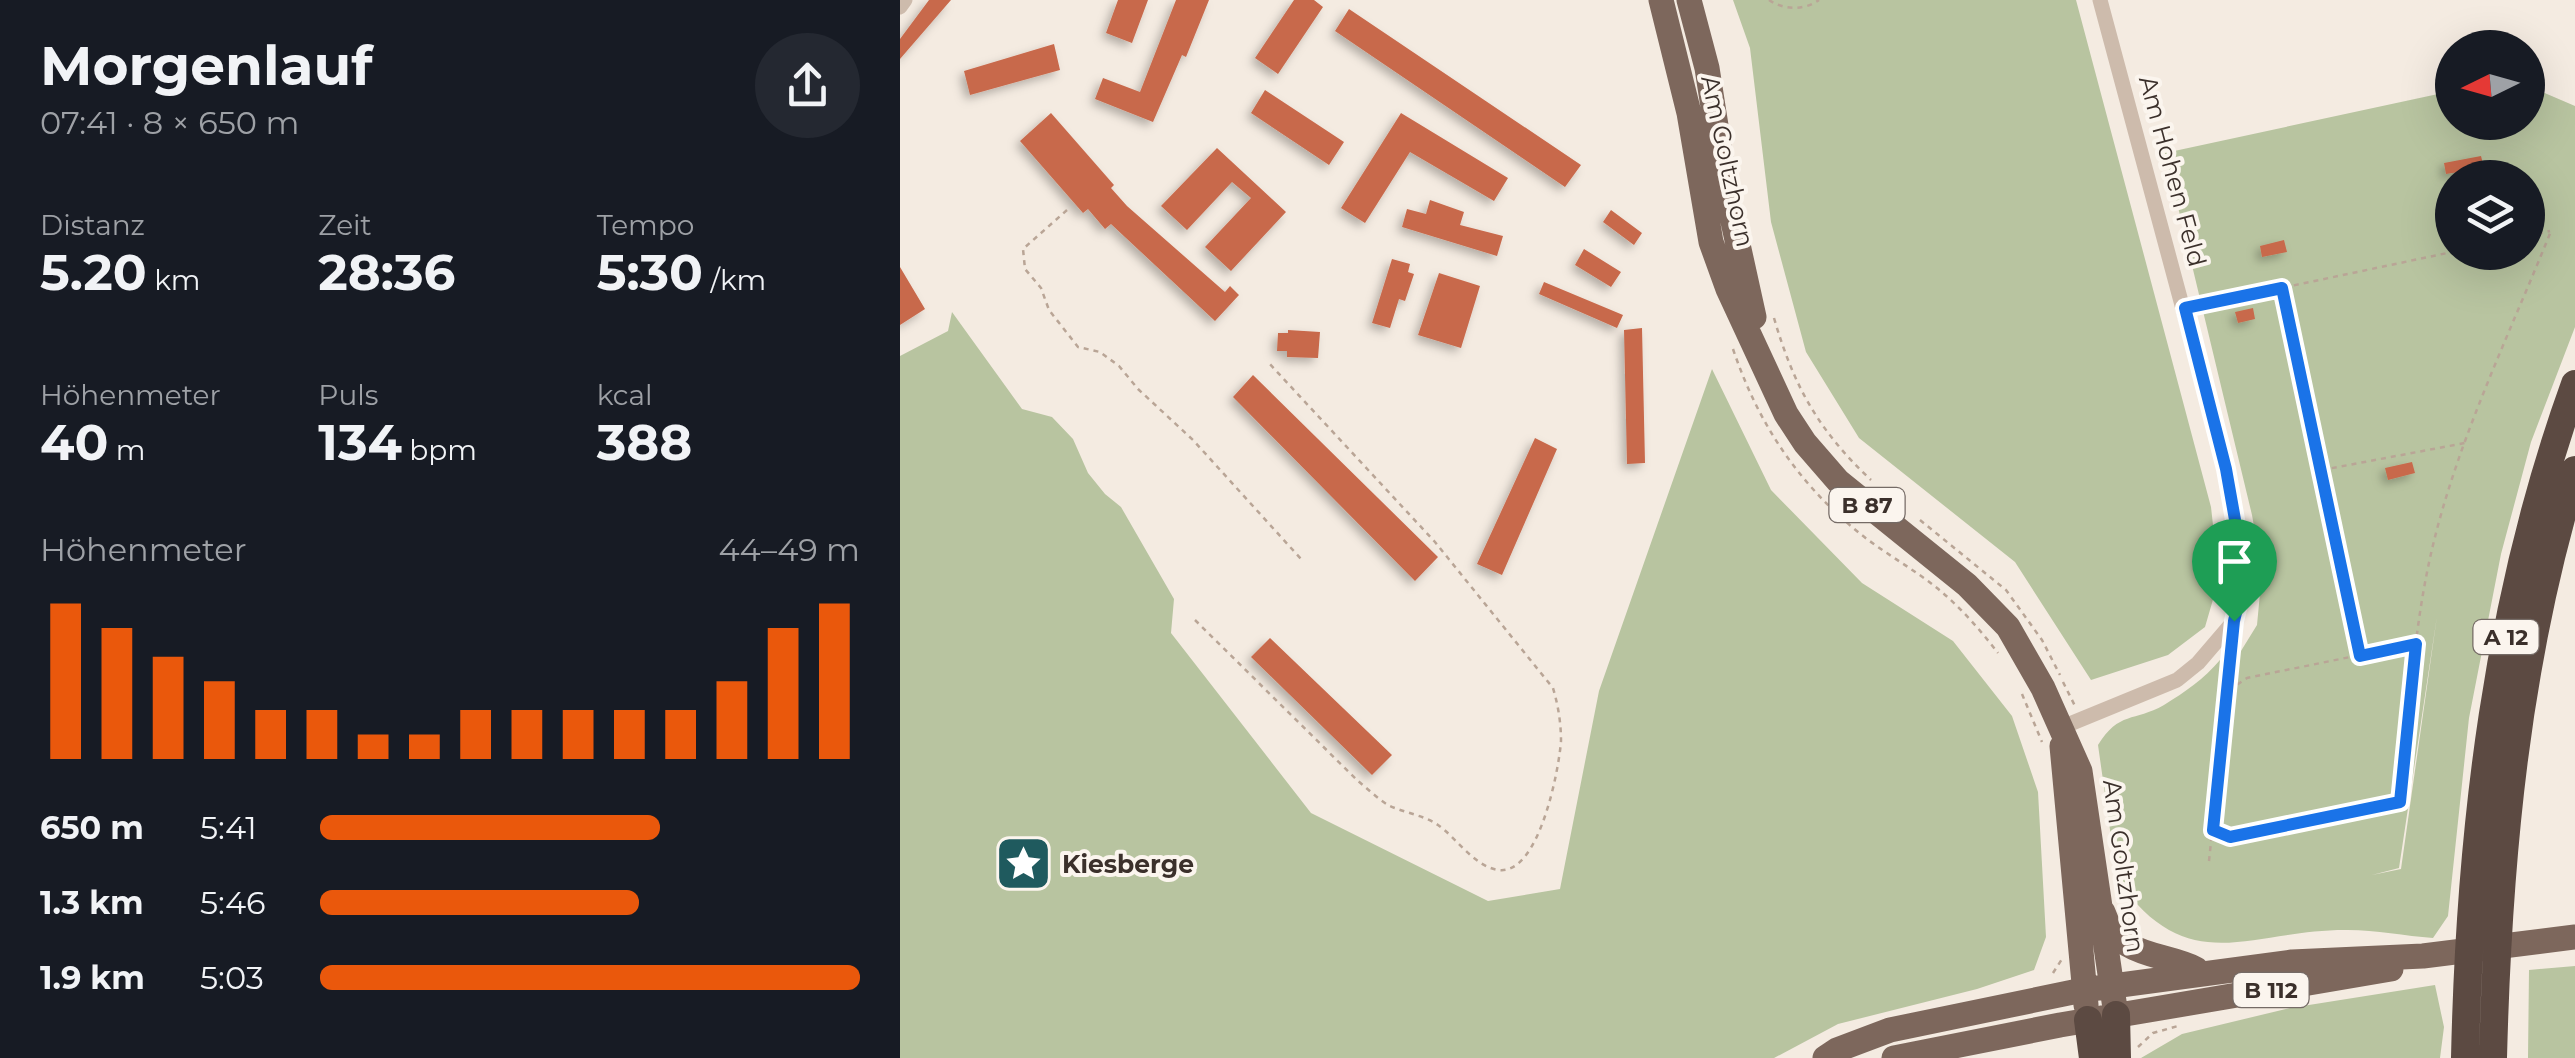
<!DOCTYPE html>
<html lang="de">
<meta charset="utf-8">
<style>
:root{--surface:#171b24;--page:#242831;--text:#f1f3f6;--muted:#9ea1a6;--accent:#ea580c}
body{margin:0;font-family:Montserrat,sans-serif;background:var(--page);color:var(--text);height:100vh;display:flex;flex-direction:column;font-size:38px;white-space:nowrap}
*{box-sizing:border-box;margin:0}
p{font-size:32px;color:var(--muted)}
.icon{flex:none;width:55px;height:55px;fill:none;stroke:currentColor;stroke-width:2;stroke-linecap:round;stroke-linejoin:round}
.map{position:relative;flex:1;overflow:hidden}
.side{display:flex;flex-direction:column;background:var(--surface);width:900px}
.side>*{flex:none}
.needle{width:65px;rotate:265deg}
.tools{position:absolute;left:1535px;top:30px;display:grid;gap:20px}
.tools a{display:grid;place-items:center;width:110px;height:110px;border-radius:50%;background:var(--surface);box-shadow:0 10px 40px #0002;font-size:50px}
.pin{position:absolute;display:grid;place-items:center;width:85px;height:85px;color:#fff;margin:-102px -42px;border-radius:50% 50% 50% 0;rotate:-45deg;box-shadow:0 0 10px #0007}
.pin .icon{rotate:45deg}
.round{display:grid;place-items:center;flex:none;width:105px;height:105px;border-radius:52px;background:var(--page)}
.summary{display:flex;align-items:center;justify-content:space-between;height:170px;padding:0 40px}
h1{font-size:55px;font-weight:700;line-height:75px}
.stats{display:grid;grid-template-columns:repeat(3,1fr);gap:15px;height:170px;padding:10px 40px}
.stats div{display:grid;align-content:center}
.stats b{font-size:50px;font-weight:700}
.stats small{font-size:28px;font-weight:400}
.stats p{font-size:28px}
.chart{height:280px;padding:20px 40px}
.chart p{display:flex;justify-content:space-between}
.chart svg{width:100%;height:180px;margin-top:10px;stroke:var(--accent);stroke-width:6}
ul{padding:0 40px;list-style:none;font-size:32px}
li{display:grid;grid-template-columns:160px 120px 1fr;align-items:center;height:75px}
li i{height:25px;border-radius:12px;background:var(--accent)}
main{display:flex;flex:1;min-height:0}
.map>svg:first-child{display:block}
.green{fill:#b8c4a0;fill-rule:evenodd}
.building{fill:#c8694b;filter:url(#shadow)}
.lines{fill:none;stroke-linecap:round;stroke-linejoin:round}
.path{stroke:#b9a596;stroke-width:2.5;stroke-dasharray:5 5;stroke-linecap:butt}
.street{stroke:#cdbbac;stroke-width:15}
.primary{stroke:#7d675c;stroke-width:25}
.highway{stroke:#5c4a42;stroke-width:28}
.route-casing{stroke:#fff;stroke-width:20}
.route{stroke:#1a73e8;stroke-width:12}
.labels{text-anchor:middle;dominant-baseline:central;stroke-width:8;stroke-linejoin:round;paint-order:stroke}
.shield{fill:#fbf5ee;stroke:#756b66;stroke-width:2.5}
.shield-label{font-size:22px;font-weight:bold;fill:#3b302b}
.street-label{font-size:25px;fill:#3b302b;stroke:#fbf5ee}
.poi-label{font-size:25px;font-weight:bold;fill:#3b302b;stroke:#fbf5ee;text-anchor:start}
</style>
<main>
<section class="side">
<div class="summary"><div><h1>Morgenlauf</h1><p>07:41 · 8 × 650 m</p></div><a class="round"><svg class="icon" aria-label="share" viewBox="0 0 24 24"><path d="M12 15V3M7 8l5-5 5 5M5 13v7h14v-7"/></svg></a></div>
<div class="stats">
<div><p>Distanz</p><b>5.20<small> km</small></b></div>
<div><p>Zeit</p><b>28:36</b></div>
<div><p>Tempo</p><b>5:30<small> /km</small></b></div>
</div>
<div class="stats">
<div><p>Höhenmeter</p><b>40<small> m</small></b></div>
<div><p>Puls</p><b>134<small> bpm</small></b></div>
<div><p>kcal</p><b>388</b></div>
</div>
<div class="chart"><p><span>Höhenmeter</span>44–49 m</p>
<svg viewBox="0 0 160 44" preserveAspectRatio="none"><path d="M5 44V6M15 44V12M25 44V19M35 44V25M45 44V32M55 44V32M65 44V38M75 44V38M85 44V32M95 44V32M105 44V32M115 44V32M125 44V32M135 44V25M145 44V12M155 44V6"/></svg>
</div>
<ul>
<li><b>650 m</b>5:41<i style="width:63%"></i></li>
<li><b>1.3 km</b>5:46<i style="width:59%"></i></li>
<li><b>1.9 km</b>5:03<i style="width:100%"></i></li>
</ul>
</section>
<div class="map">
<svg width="1675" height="1058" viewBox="0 0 1675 1058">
<defs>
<filter id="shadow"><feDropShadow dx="-4.5" dy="4.5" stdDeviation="5" flood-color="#0004"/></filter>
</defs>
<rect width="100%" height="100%" fill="#f4ebe1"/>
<!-- green -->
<path class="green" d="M833,0H1176L1311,507L1319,579L1305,627L1268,655L1191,680L1115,562L959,438L906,352L871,222L850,48Z
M1628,86L1675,106V327L1631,442L1601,554L1569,718L1548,916L1533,938C1505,936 1476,930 1448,930C1349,929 1289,982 1217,879L1198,745C1219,711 1234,722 1264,705C1285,692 1304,679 1320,660L1328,672L1357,625L1362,572L1352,515L1265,153L1552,91V122H1628ZM1552,178H1628V252H1552ZM1537,616L1501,869L1472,875L1499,868Z
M52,312L122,409L152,417L173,439L188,473L205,494L221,507L274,599L271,633L411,813L588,901L660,889L699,691L812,369L871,490L962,583L1053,641L1112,716L1138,792L1146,937L1134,970L1077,989L938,1024L874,1058H0V356L48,331Z
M1675,966V1058H1628L1629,970Z
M1535,985L1544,1027L1540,1058H1241L1282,1034L1390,1008Z"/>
<!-- building -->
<path class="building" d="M29,0H51L0,59V39Z
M218,0H248L232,43L206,33Z
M276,0H309L286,57L282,55L253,122L195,99L203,78L240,92Z
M394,0H414L423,7L378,74L355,58Z
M449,9L681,165L665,187L435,31Z
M154,44L160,70L70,95L64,71Z
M365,90L444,142L429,165L351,113Z
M151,113L214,185L211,188L227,206L325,292L330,286L339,295L315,321L211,224L205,229L188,209L183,213L120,141Z
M501,113L608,178L594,201L510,152L465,223L441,208Z
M317,148L386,212L331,271L305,247L351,198L332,182L287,230L261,206Z
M1581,156L1584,168L1546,174L1544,163Z
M530,200L564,212L560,225L603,236L597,256L502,227L507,209L526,214Z
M711,210L742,233L734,245L703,222Z
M1384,240L1387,252L1362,257L1360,246Z
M684,249L721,272L711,287L675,265Z
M492,259L510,264L508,272L514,274L505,301L499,299L490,328L472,323Z
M0,267L25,309L0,325Z
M539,273L580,286L561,348L518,335Z
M644,282L723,315L717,328L639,294Z
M1353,308L1355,319L1338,323L1335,312Z
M742,328L745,463L727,464L724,330Z
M388,330L420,332L418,358L387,357V351H377L378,333H388Z
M353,375L538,557L515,581L333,397Z
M635,438L657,449L602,575L577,564Z
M1512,462L1515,473L1488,480L1485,468Z
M370,638L492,755L472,775L351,657Z"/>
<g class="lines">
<!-- path -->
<path class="path" d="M869,0C884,10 903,11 919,0
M167,210L123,249L125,269L141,288L149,310L178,347L200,352L219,366L238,389L293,440L401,559
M1628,236L1650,231
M1381,288L1459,656
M1296,306L1552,252
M874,318C894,387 919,431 971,480
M833,349C858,423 897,482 958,532C980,550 1005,564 1028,581C1055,601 1078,627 1098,653
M1422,470L1565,443
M1020,520L1106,590L1142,640L1160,675
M295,620L458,781C468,789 478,799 488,805C504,813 524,815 538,825C557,838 574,867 599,870C639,875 659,770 661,741C661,722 658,705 653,688L535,542L367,361
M1163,682L1175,706
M1329,690L1347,678L1514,644
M1122,694L1142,742
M1313,830L1330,837L1501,802C1509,716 1513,628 1533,545C1559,437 1610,333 1651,231
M1309,861L1331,647
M1153,973L1162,959
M1238,1047L1253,1033L1278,1026"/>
<!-- street -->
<path class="street" d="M0,7L5,0
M1160,728L1277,680L1298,663L1334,621L1345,576L1326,469L1200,0"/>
<!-- primary -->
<path class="primary" d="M761,0L789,113L811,242L828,289L886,414L905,443L938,481L1067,585L1108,627L1143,688L1180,771L1216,1015
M789,0L807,68L826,190L854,317
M1162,746L1186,1005
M1203,912C1218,959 1263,952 1296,969
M925,1058L937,1050L990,1030L1183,990L1392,962L1523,956L1675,937
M994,1058L1160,1025L1491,969"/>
<!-- highway -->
<path class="highway" d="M1216,1015L1217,1058
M1188,1020L1193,1058
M1565,1058C1570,830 1597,599 1675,384
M1593,1058C1598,859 1616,661 1675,470"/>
</g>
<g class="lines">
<defs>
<path id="route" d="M1382,288L1460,656L1516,644L1500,802L1330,837L1313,830L1334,621L1345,576L1326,469L1285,308Z"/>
</defs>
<!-- route casing -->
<use href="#route" class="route-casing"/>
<!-- route -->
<use href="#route" class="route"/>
</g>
<!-- icons -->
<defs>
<symbol id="sight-square" viewBox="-11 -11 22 22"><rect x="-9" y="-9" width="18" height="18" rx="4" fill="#1f5a5e" stroke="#fbf5ee"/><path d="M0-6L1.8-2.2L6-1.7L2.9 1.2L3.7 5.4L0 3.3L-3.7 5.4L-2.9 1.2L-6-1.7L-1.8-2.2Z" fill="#fff"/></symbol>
</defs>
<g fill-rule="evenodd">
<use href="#sight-square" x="92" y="832" width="63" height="63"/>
</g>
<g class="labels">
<!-- shield labels -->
<g class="shield">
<rect x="929.5" y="488" width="75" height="34" rx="8"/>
<rect x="1573.5" y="620" width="65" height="34" rx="8"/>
<rect x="1333.5" y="973" width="75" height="34" rx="8"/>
</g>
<g class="shield-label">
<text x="967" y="505">B 87</text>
<text x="1606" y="637">A 12</text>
<text x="1371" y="990">B 112</text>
</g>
<!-- street labels -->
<g class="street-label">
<text transform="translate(828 161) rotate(78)">Am Goltzhorn</text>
<text transform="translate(1273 171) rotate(75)">Am Hohen Feld</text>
<text transform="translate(1224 866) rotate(82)">Am Goltzhorn</text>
</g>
<!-- poi labels -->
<g class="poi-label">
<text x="162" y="864">Kiesberge</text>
</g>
</g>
</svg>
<div class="tools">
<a><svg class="needle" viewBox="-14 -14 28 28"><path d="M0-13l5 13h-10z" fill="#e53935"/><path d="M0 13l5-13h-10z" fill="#9ea1a6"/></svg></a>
<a><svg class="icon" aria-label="layers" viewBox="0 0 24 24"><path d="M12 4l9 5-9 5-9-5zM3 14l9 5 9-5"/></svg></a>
</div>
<div class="pin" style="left:1334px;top:621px;background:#1e9e55"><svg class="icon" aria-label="arrive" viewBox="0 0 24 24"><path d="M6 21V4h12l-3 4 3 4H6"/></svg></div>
</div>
</main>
